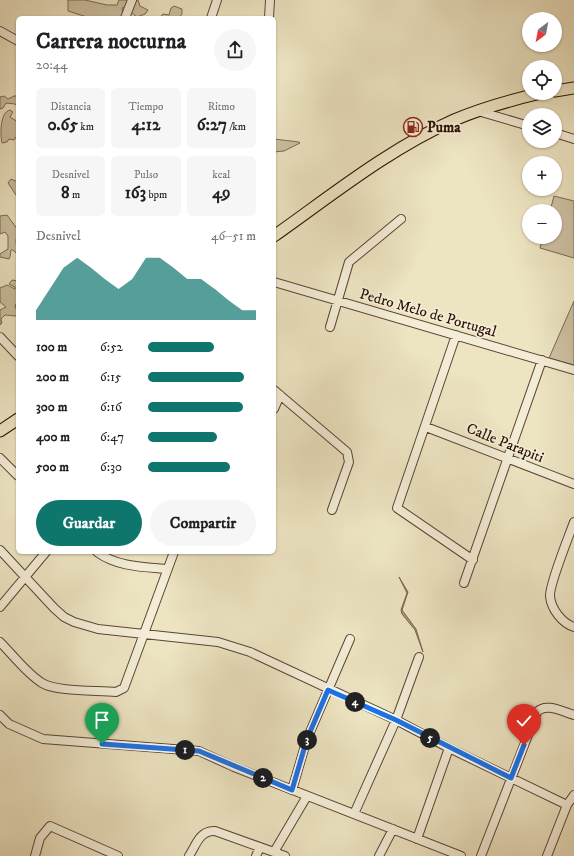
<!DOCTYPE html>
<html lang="es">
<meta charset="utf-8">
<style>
:root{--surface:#fff;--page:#f6f6f6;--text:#202124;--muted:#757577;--accent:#0f766e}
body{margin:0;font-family:"IM FELL DW Pica",serif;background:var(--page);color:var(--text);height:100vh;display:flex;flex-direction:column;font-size:15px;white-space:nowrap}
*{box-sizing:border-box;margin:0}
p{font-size:13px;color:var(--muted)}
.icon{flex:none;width:22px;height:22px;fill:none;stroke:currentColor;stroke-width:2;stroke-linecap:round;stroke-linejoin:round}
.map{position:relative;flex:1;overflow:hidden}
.sheet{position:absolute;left:16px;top:16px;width:260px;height:538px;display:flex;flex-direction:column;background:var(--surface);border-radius:6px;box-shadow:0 1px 3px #0004}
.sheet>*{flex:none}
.needle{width:26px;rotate:212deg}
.controls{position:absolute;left:522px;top:12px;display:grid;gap:8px}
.controls a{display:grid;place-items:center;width:40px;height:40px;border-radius:50%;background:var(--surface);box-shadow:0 1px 3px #0004;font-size:20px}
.pin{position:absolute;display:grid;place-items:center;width:34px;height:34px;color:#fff;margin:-41px -17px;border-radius:50% 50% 50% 0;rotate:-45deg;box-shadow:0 0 4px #0007}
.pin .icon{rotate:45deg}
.km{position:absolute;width:20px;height:20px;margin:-10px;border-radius:50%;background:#222;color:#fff;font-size:11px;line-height:20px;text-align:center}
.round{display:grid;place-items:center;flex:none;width:42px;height:42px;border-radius:21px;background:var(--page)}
.summary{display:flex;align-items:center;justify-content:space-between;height:68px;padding:0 20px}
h1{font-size:22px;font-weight:800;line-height:30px}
.stats{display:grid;grid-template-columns:repeat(3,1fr);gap:6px;height:68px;padding:4px 20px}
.stats div{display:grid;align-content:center;border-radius:6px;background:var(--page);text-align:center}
.stats b{font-size:17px;font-weight:800}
.stats small{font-size:11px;font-weight:400}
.stats p{font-size:11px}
.chart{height:112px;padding:8px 20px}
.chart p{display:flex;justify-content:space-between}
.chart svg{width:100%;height:72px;margin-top:4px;fill:var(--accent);opacity:.7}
.cta{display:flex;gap:8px;margin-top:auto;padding:8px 20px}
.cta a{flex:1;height:46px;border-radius:24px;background:var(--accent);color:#fff;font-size:16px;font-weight:800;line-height:46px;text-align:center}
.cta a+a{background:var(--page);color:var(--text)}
ul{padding:0 20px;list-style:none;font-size:13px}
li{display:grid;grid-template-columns:64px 48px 1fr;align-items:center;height:30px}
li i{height:10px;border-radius:5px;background:var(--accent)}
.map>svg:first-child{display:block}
.green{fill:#ccc0a2;stroke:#7c6852}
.water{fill:#ac9c81;stroke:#79644f}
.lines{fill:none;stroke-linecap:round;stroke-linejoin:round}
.minor-casing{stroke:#5d4433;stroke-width:10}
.highway-casing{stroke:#2d0f03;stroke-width:13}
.minor{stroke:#f3edd7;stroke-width:8}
.highway{stroke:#ede4c2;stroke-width:11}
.route-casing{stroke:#fff;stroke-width:8}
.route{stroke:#1a73e8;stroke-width:5}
.labels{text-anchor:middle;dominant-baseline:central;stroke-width:3.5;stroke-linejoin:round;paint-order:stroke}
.poi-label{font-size:15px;font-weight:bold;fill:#2d0f03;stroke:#f3edd7;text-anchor:start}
.street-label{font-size:15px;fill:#2d0f03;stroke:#f3edd7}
</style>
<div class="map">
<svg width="574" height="856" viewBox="0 0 574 856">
<rect width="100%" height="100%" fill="#ede4c2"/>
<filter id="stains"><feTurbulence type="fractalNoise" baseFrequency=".005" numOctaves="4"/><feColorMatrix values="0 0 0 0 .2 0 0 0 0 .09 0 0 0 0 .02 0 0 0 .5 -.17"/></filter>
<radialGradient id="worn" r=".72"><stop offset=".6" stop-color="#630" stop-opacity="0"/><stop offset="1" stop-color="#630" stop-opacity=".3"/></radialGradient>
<!-- green -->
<path class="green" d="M68,0H85L107,5H117L119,0H138L140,6L148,10L145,14L137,17L124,7L122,8L124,18H90L68,11Z
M174,6L182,9V14L179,18H159L163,14L169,15L171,8Z
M4,96L8,99L14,96H18V107L15,104L6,103L3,108L0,109V97Z
M10,110L13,112L10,117L18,122V138L16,137L14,140L9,139L7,142L2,143C0,134 0,112 10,110Z
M274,139L299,142L300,143L284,151L274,152Z
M11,179L18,182V198L8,183Z
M554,196L574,201V258L540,248L543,237H555V211H550Z
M7,215L18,230L16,241L18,255L13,250H11L10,257L9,259L0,257V254L8,249V236L5,232L0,234V216Z
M12,280L18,281V303L15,305L18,315L16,316L5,315L1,319L2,323L0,325V310L6,307L0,302V288L7,285L15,289V287L9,284Z
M574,301V365L549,358Z"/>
<!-- water -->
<path class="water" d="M399,577L408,592L402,610L416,629L423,652L415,630L402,614L401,610L407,593Z"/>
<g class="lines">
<defs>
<path id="minor" d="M125,18L132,0
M211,18L217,0
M269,18L270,0
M0,31L18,41
M478,111L529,126
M555,133L574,139
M274,282L574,370
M330,327L349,262L401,219
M456,335L397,508L473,560
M0,337L18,356
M274,390L347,452L349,462L332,510
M274,409L280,395
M426,427L574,484
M0,458L18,476
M574,522C569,536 549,585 550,596C551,609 562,623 574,627
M0,550L54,608L64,617L74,622L98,629L218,642L250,652L396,720L449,748L567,805
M97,552C117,567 144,567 167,569
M464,583L542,360
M0,607L46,552
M0,642C13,655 26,673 42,683C57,692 97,690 116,692L124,688L174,552
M0,715L9,724L43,739L199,751L234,767L461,856
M292,790L307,739L350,639
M354,814L396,720L419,657
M417,839L449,748
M274,852L307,796
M35,856L40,838L50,826L118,856
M189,856C196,845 200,830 215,831L285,856
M256,856L260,847
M379,856L393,829
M481,856L537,712C546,702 563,712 574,715
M547,856L567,805L574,795"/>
<path id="highway" d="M555,91L574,88
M274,236C332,195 389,149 454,120C482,108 511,100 541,93
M0,431L18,419"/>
</defs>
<!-- minor casing -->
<use href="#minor" class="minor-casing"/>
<!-- highway casing -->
<use href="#highway" class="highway-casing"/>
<!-- minor -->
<use href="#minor" class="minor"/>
<!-- highway -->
<use href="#highway" class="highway"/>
</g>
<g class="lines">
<defs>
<path id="route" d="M102,744L199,751L292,790L307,739L328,690L396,720L511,778L524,745"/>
</defs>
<!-- route casing -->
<use href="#route" class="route-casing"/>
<!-- route -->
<use href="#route" class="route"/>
</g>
<!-- icons -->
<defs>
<symbol id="fuel-ring" viewBox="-11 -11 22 22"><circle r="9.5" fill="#f3edd7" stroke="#8f2418" stroke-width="1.5"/><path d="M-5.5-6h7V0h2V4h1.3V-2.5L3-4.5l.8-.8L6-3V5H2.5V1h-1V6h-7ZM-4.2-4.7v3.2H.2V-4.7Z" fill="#8f2418"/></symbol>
</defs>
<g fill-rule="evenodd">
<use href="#fuel-ring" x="402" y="116" width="22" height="22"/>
</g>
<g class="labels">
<!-- poi labels -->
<g class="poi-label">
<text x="427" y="127">Puma</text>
</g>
<!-- street labels -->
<g class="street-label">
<text transform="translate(428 313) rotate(16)">Pedro Melo de Portugal</text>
<text transform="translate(505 443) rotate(22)">Calle Parapiti</text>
</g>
</g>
<rect width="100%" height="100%" filter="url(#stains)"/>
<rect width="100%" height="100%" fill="url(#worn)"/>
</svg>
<div class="controls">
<a><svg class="needle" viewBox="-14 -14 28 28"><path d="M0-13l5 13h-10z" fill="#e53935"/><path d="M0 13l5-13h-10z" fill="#757577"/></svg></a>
<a><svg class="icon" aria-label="locate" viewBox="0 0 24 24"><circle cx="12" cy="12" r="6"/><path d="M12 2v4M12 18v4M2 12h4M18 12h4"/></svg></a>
<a><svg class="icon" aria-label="layers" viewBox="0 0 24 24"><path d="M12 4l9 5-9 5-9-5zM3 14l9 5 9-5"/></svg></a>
<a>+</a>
<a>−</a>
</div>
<div class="pin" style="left:102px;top:744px;background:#1e9e55"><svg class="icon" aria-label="arrive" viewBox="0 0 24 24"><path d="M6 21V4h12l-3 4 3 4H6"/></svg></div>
<div class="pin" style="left:524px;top:745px;background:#d93025"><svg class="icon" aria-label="check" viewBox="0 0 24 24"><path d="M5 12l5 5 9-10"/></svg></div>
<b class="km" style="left:185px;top:750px">1</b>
<b class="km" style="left:263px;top:778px">2</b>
<b class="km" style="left:307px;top:740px">3</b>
<b class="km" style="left:355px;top:702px">4</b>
<b class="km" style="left:430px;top:738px">5</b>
<section class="sheet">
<div class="summary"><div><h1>Carrera nocturna</h1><p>20:44</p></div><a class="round"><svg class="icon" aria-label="share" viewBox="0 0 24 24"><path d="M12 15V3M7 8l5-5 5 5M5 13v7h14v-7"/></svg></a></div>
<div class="stats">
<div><p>Distancia</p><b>0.65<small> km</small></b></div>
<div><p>Tiempo</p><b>4:12</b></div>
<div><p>Ritmo</p><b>6:27<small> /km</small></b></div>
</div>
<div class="stats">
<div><p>Desnivel</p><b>8<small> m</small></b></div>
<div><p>Pulso</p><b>163<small> bpm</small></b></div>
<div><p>kcal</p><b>49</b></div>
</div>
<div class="chart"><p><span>Desnivel</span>46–51 m</p>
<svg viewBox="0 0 160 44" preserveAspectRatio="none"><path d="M0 44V38L10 25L20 12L30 6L40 12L50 19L60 25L70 19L80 6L90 6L100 12L110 19L120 19L130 25L140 32L150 38L160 38V44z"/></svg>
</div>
<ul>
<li><b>100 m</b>6:52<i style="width:61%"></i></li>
<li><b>200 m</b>6:15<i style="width:89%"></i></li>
<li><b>300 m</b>6:16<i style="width:88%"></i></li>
<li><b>400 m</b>6:47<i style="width:64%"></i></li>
<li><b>500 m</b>6:30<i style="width:76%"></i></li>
</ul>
<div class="cta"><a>Guardar</a><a>Compartir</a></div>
</section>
</div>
